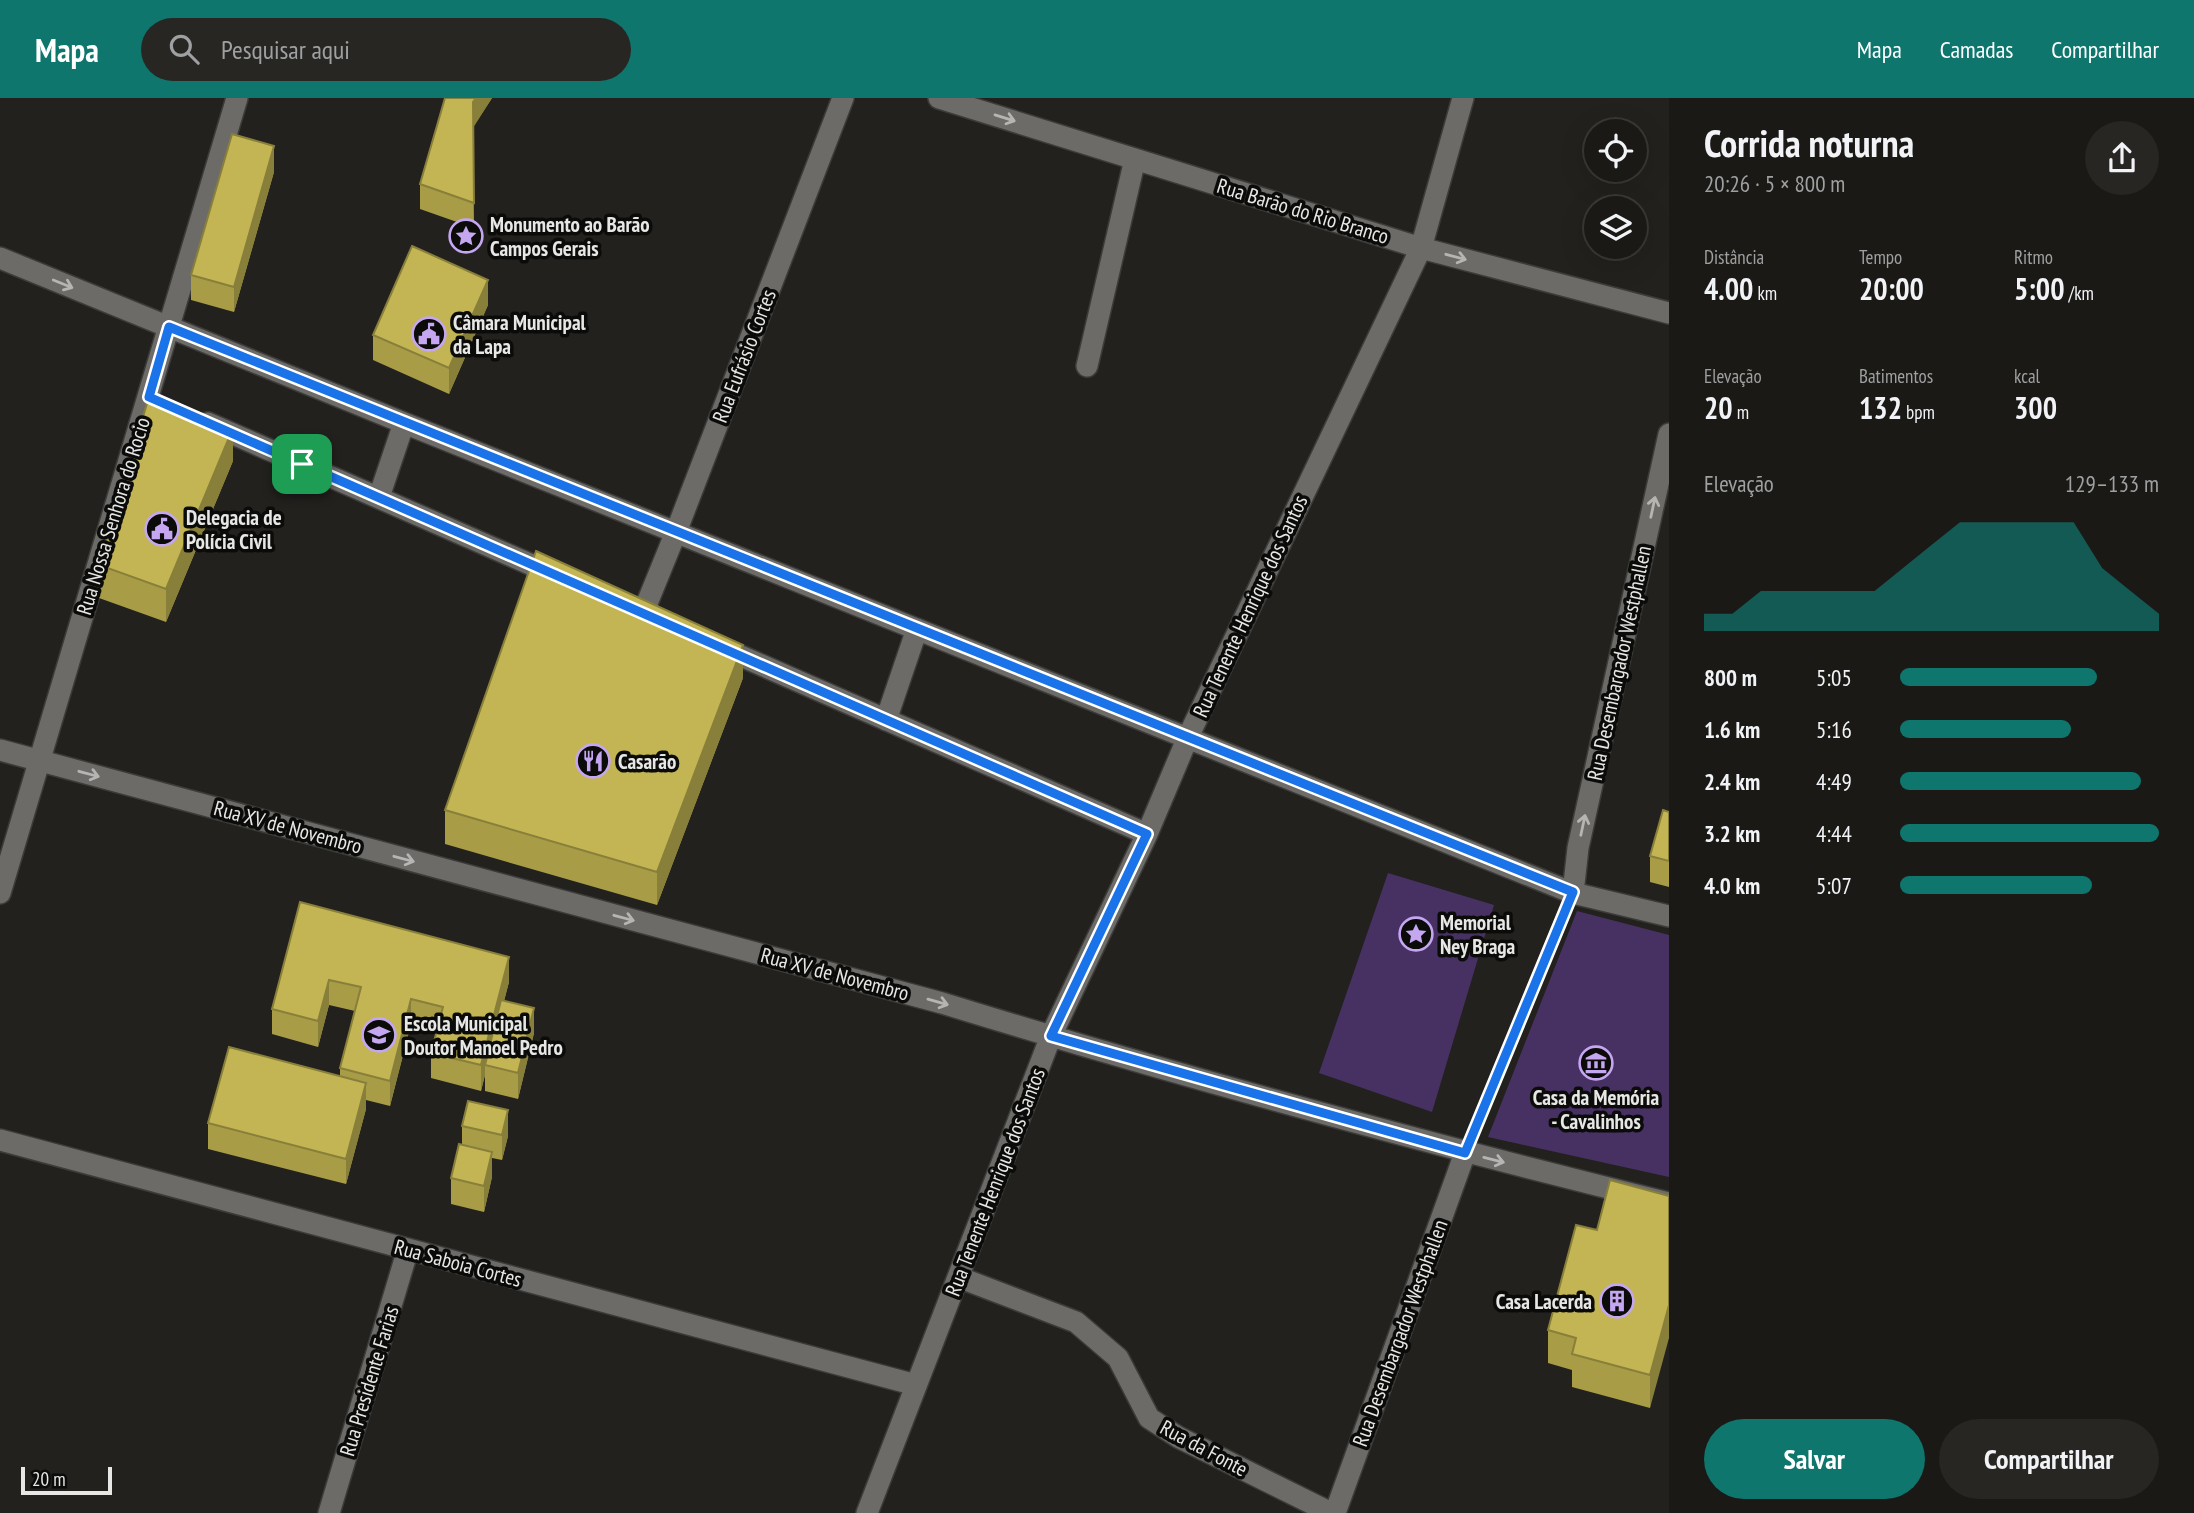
<!DOCTYPE html>
<html lang="pt">
<meta charset="utf-8">
<style>
:root{--surface:#1a1916;--page:#272623;--text:#f1f3f6;--muted:#9fa0a1;--line:#383835;--accent:#0f766e}
body{margin:0;font-family:"PT Sans Narrow",sans-serif;background:var(--page);color:var(--text);height:100vh;display:flex;flex-direction:column;font-size:26px;white-space:nowrap}
*{box-sizing:border-box;margin:0}
p{font-size:23px;color:var(--muted)}
.icon{flex:none;width:38px;height:38px;fill:none;stroke:currentColor;stroke-width:2;stroke-linecap:round;stroke-linejoin:round}
.map{position:relative;flex:1;overflow:hidden}
.side{display:flex;flex-direction:column;background:var(--surface);width:525px}
.side>*{flex:none}
.controls{position:absolute;left:1584px;top:21px;display:grid;gap:14px}
.controls a{display:grid;place-items:center;width:63px;height:63px;border-radius:50%;background:var(--surface);box-shadow:0 7px 28px #0002,0 0 0 2px var(--line);font-size:35px}
.scale{position:absolute;left:21px;bottom:18px;width:91px;box-sizing:border-box;padding-left:7px;border:4px solid #e7e7e5;border-top:0;font-size:19px;line-height:24px;white-space:nowrap;color:#e7e7e5;-webkit-text-stroke:5px #0b0b0a;paint-order:stroke}
.pin{position:absolute;display:grid;place-items:center;width:60px;height:60px;color:#fff;margin:-30px;border-radius:14px;box-shadow:0 4px 10px #0006}
.round{display:grid;place-items:center;flex:none;width:74px;height:74px;border-radius:37px;background:var(--page)}
.head{display:flex;align-items:center;justify-content:space-between;height:119px;padding:0 35px}
h1{font-size:38px;font-weight:800;line-height:52px}
.figures{display:grid;grid-template-columns:repeat(3,1fr);gap:10px;height:119px;padding:7px 35px}
.figures div{display:grid;align-content:center}
.figures b{font-size:30px;font-weight:800}
.figures small{font-size:19px;font-weight:400}
.figures p{font-size:19px}
.chart{height:196px;padding:14px 35px}
.chart p{display:flex;justify-content:space-between}
.chart svg{width:100%;height:126px;margin-top:7px;fill:var(--accent);opacity:.7}
.button{display:flex;gap:14px;margin-top:auto;padding:14px 35px}
.button a{flex:1;height:80px;border-radius:42px;background:var(--accent);color:#fff;font-size:28px;font-weight:800;line-height:80px;text-align:center}
.button a+a{background:var(--page);color:var(--text)}
ul{padding:0 35px;list-style:none;font-size:23px}
li{display:grid;grid-template-columns:112px 84px 1fr;align-items:center;height:52px}
li i{height:18px;border-radius:9px;background:var(--accent)}
header{display:flex;align-items:center;gap:42px;box-sizing:border-box;height:98px;padding:0 35px;background:var(--accent);color:#fff}
header strong{font-size:33px}
nav{display:flex;gap:38px;margin-inline-start:auto;font-size:24px}
.search{width:490px;height:63px;background:var(--page);display:flex;align-items:center;gap:18px;box-sizing:border-box;padding:0 24px;border-radius:38px;color:var(--muted);font-size:26px}
main{display:flex;flex:1;min-height:0}
.map>svg:first-child{display:block}
.green{fill:#473163}
.lines{fill:none;stroke-linecap:round;stroke-linejoin:round}
.minor-casing{stroke:#3b3b39;stroke-width:24}
.path{stroke:#868583;stroke-width:4.5;stroke-dasharray:5 5;stroke-linecap:butt}
.minor{stroke:#6c6b68;stroke-width:21}
.wall{fill:#a89c47}
.shaded-wall{fill:#887f3a}
.building{fill:#c3b553;stroke:#887f3a;stroke-width:2}
.oneway{stroke:#b6b5b3}
.route-casing{stroke:#fff;stroke-width:14}
.route{stroke:#1a73e8;stroke-width:9}
.labels{text-anchor:middle;dominant-baseline:central;stroke-width:7;stroke-linejoin:round;paint-order:stroke}
.street-label{font-size:21px;fill:#e7e7e5;stroke:#0b0b0a}
.poi-label{font-size:21px;font-weight:bold;fill:#e7e7e5;stroke:#0b0b0a;text-anchor:start}
</style>
<header>
<strong>Mapa</strong>
<div class="search"><svg class="icon" aria-label="search" viewBox="0 0 24 24"><circle cx="10" cy="10" r="6"/><path d="M15 15l6 6"/></svg>Pesquisar aqui</div>
<nav><a>Mapa</a><a>Camadas</a><a>Compartilhar</a></nav>
</header>
<main>
<div class="map">
<svg width="1669" height="1415" viewBox="0 0 1669 1415">
<rect width="100%" height="100%" fill="#22211e"/>
<!-- green -->
<path class="green" d="M1388,775L1494,807L1432,1014L1319,975Z
M1577,813L1669,837V1079L1488,1039Z"/>
<g class="lines">
<defs>
<path id="minor" d="M939,0L1421,150L1669,215
M0,160L404,325L1573,795L1669,818
M1087,268L1135,61
M208,325L557,478
M379,399L404,325
M643,515L676,434L843,0
M718,548L1147,736
M886,622L917,531
M0,652L942,905C1182,979 1425,1045 1669,1105
M0,795L237,0
M1573,795L1578,750L1669,336
M0,1042L916,1287
M958,1179L1076,1224L1118,1260L1149,1320L1178,1339L1331,1415
M329,1415L408,1151
M867,1415L1051,938L1147,736L1188,639L1421,150L1463,0
M1335,1415L1465,1055"/>
</defs>
<!-- minor casing -->
<use href="#minor" class="minor-casing"/>
<!-- path -->
<path class="path" d="M1474,1031L1564,816"/>
<!-- minor -->
<use href="#minor" class="minor"/>
</g>
<!-- wall -->
<path class="wall" d="M445,0H492L473,29L474,130L420,111V86Z
M274,74L234,214L191,202V177Z
M488,207L449,296L373,262V237Z
M233,363L166,524L99,500V467Z
M743,580L657,807L445,746V712Z
M1669,714V789L1650,784V758Z
M300,804L509,884L504,903L534,935L518,1001L485,993V977L481,993L431,980V955L437,933L411,926L390,1008L366,1002V1011L346,1086L208,1051V1025L340,979V970L355,913L329,907L318,949L272,936V911Z
M462,1028L508,1038L502,1062L492,1060V1079L484,1114L451,1106V1080L462,1046Z
M1669,1098L1650,1310L1572,1289V1272L1548,1265V1232L1597,1132Z"/>
<!-- shaded-wall -->
<path class="shaded-wall" d="M476,0H492L473,30V4Z
M274,48V74L234,214V189Z
M488,182V207L449,296V270Z
M233,330V363L166,524V491Z
M743,547V580L657,807V774Z
M509,859V884L487,968L485,967V977L481,993V967Z
M329,882V907L318,949V923Z
M411,901V926L390,1008V983Z
M534,910V935L518,1001V975Z
M366,985V1011L346,1086V1061Z
M508,1012V1038L502,1062V1037Z
M492,1054V1079L484,1114V1088Z
M1669,1207V1240L1650,1310V1277Z"/>
<!-- building -->
<path class="building" d="M445,0H476L473,4L474,105L420,86Z
M232,36L274,48L234,189L191,177Z
M412,148L488,182L449,270L373,237Z
M162,300L233,330L166,491L99,467L148,302Z
M536,453L743,547L657,774L445,712Z
M1663,712L1669,714V763L1650,758Z
M300,804L509,859L481,967L431,955L443,909L411,901L390,983L340,970L361,889L329,882L318,923L272,911Z
M501,902L534,910L518,975L485,967Z
M229,949L366,985L346,1061L208,1025Z
M468,1003L508,1012L502,1037L462,1028Z
M459,1046L492,1054L484,1088L451,1080Z
M1610,1082L1669,1098V1207L1650,1277L1572,1256L1576,1240L1548,1232L1576,1127L1597,1132Z"/>
<!-- one-way arrows -->
<defs><path id="oneway-shaft" d="M-6 0H5M1.5-3L5.5 0L1.5 3" fill="none" stroke-width="1.6" stroke-linecap="round" stroke-linejoin="round" transform="scale(1.75)"/></defs>
<g class="oneway">
<use href="#oneway-shaft" transform="translate(1005 20) rotate(17)"/>
<use href="#oneway-shaft" transform="translate(1456 159) rotate(15)"/>
<use href="#oneway-shaft" transform="translate(63 186) rotate(22)"/>
<use href="#oneway-shaft" transform="translate(1653 409) rotate(-78)"/>
<use href="#oneway-shaft" transform="translate(89 676) rotate(15)"/>
<use href="#oneway-shaft" transform="translate(1583 727) rotate(-78)"/>
<use href="#oneway-shaft" transform="translate(404 761) rotate(15)"/>
<use href="#oneway-shaft" transform="translate(624 820) rotate(15)"/>
<use href="#oneway-shaft" transform="translate(938 904) rotate(16)"/>
<use href="#oneway-shaft" transform="translate(1494 1062) rotate(14)"/>
</g>
<g class="lines">
<defs>
<path id="route" d="M169,229L1573,794L1465,1055L1051,938L1147,736L149,299Z"/>
</defs>
<!-- route casing -->
<use href="#route" class="route-casing"/>
<!-- route -->
<use href="#route" class="route"/>
</g>
<!-- icons -->
<defs>
<symbol id="sight-ring" viewBox="-11 -11 22 22"><circle r="9.5" fill="#0b0b0a" stroke="#c5a7f1" stroke-width="1.5"/><path d="M0-6L1.8-2.2L6-1.7L2.9 1.2L3.7 5.4L0 3.3L-3.7 5.4L-2.9 1.2L-6-1.7L-1.8-2.2Z" fill="#c5a7f1"/></symbol>
<symbol id="civic-ring" viewBox="-11 -11 22 22"><circle r="9.5" fill="#0b0b0a" stroke="#c5a7f1" stroke-width="1.5"/><path d="M-.6-6.5H3V-4.5H.6V-3L4-1V1h2V6H-6V1h2V-1L-.6-3ZM-1.2 2.5V6h2.4V2.5Z" fill="#c5a7f1"/></symbol>
<symbol id="restaurant-ring" viewBox="-11 -11 22 22"><circle r="9.5" fill="#0b0b0a" stroke="#c5a7f1" stroke-width="1.5"/><path d="M-5-6h1v4h1v-4h1v4h1v-4h1v5L-1.5 .5V6h-2V.5L-5-1ZM5-6V6H3V1.5H1.5Q1.5-4 5-6Z" fill="#c5a7f1"/></symbol>
<symbol id="school-ring" viewBox="-11 -11 22 22"><circle r="9.5" fill="#0b0b0a" stroke="#c5a7f1" stroke-width="1.5"/><path d="M0-5L7-2L0 1L-7-2ZM-4 1L0 2.5L4 1V4Q0 6-4 4Z" fill="#c5a7f1"/></symbol>
<symbol id="museum-ring" viewBox="-11 -11 22 22"><circle r="9.5" fill="#0b0b0a" stroke="#c5a7f1" stroke-width="1.5"/><path d="M0-6L6-3V-2H-6V-3ZM-5-1h2V3h-2ZM-1-1h2V3h-2ZM3-1h2V3H3ZM-6 4H6V6H-6Z" fill="#c5a7f1"/></symbol>
<symbol id="building-ring" viewBox="-11 -11 22 22"><circle r="9.5" fill="#0b0b0a" stroke="#c5a7f1" stroke-width="1.5"/><path d="M-4-6H4V6H1V3H-1V6H-4ZM-2.5-4.3h1.7v1.8h-1.7ZM.8-4.3h1.7v1.8H.8ZM-2.5-1h1.7V.8h-1.7ZM.8-1h1.7V.8H.8Z" fill="#c5a7f1"/></symbol>
</defs>
<g fill-rule="evenodd">
<use href="#sight-ring" x="447" y="119" width="38" height="38"/>
<use href="#civic-ring" x="410" y="217" width="38" height="38"/>
<use href="#civic-ring" x="143" y="412" width="38" height="38"/>
<use href="#restaurant-ring" x="574" y="644" width="38" height="38"/>
<use href="#sight-ring" x="1397" y="817" width="38" height="38"/>
<use href="#school-ring" x="360" y="918" width="38" height="38"/>
<use href="#museum-ring" x="1577" y="946" width="38" height="38"/>
<use href="#building-ring" x="1598" y="1184" width="38" height="38"/>
</g>
<g class="labels">
<!-- street labels -->
<g class="street-label">
<text transform="translate(1303 113) rotate(17)">Rua Barão do Rio Branco</text>
<text transform="translate(744 258) rotate(-69)">Rua Eufrásio Cortes</text>
<text transform="translate(113 418) rotate(-73)">Rua Nossa Senhora do Rocio</text>
<text transform="translate(1250 508) rotate(-65)">Rua Tenente Henrique dos Santos</text>
<text transform="translate(1619 565) rotate(-78)">Rua Desembargador Westphallen</text>
<text transform="translate(288 729) rotate(15)">Rua XV de Novembro</text>
<text transform="translate(835 876) rotate(15)">Rua XV de Novembro</text>
<text transform="translate(995 1084) rotate(-69)">Rua Tenente Henrique dos Santos</text>
<text transform="translate(458 1165) rotate(15)">Rua Saboia Cortes</text>
<text transform="translate(1400 1235) rotate(-70)">Rua Desembargador Westphallen</text>
<text transform="translate(369 1283) rotate(-73)">Rua Presidente Farias</text>
<text transform="translate(1204 1350) rotate(28)">Rua da Fonte</text>
</g>
<!-- poi labels -->
<g class="poi-label">
<text x="490" y="126">Monumento ao Barão<tspan x="490" dy="24">Campos Gerais</tspan></text>
<text x="453" y="224">Câmara Municipal<tspan x="453" dy="24">da Lapa</tspan></text>
<text x="186" y="419">Delegacia de<tspan x="186" dy="24">Polícia Civil</tspan></text>
<text x="618" y="663">Casarão</text>
<text x="1440" y="824">Memorial<tspan x="1440" dy="24">Ney Braga</tspan></text>
<text x="404" y="925">Escola Municipal<tspan x="404" dy="24">Doutor Manoel Pedro</tspan></text>
<text x="1596" y="999" text-anchor="middle">Casa da Memória<tspan x="1596" dy="24">- Cavalinhos</tspan></text>
<text x="1592" y="1203" text-anchor="end">Casa Lacerda</text>
</g>
</g>
</svg>
<div class="controls">
<a><svg class="icon" aria-label="locate" viewBox="0 0 24 24"><circle cx="12" cy="12" r="6"/><path d="M12 2v4M12 18v4M2 12h4M18 12h4"/></svg></a>
<a><svg class="icon" aria-label="layers" viewBox="0 0 24 24"><path d="M12 4l9 5-9 5-9-5zM3 14l9 5 9-5"/></svg></a>
</div>
<div class="scale">20 m</div>
<div class="pin" style="left:302px;top:366px;background:#1e9e55"><svg class="icon" aria-label="arrive" viewBox="0 0 24 24"><path d="M6 21V4h12l-3 4 3 4H6"/></svg></div>
</div>
<section class="side">
<div class="head"><div><h1>Corrida noturna</h1><p>20:26 · 5 × 800 m</p></div><a class="round"><svg class="icon" aria-label="share" viewBox="0 0 24 24"><path d="M12 15V3M7 8l5-5 5 5M5 13v7h14v-7"/></svg></a></div>
<div class="figures">
<div><p>Distância</p><b>4.00<small> km</small></b></div>
<div><p>Tempo</p><b>20:00</b></div>
<div><p>Ritmo</p><b>5:00<small> /km</small></b></div>
</div>
<div class="figures">
<div><p>Elevação</p><b>20<small> m</small></b></div>
<div><p>Batimentos</p><b>132<small> bpm</small></b></div>
<div><p>kcal</p><b>300</b></div>
</div>
<div class="chart"><p><span>Elevação</span>129–133 m</p>
<svg viewBox="0 0 160 44" preserveAspectRatio="none"><path d="M0 44V38L10 38L20 30L30 30L40 30L50 30L60 30L70 22L80 14L90 6L100 6L110 6L120 6L130 6L140 22L150 30L160 38V44z"/></svg>
</div>
<ul>
<li><b>800 m</b>5:05<i style="width:76%"></i></li>
<li><b>1.6 km</b>5:16<i style="width:66%"></i></li>
<li><b>2.4 km</b>4:49<i style="width:93%"></i></li>
<li><b>3.2 km</b>4:44<i style="width:100%"></i></li>
<li><b>4.0 km</b>5:07<i style="width:74%"></i></li>
</ul>
<div class="button"><a>Salvar</a><a>Compartilhar</a></div>
</section>
</main>
